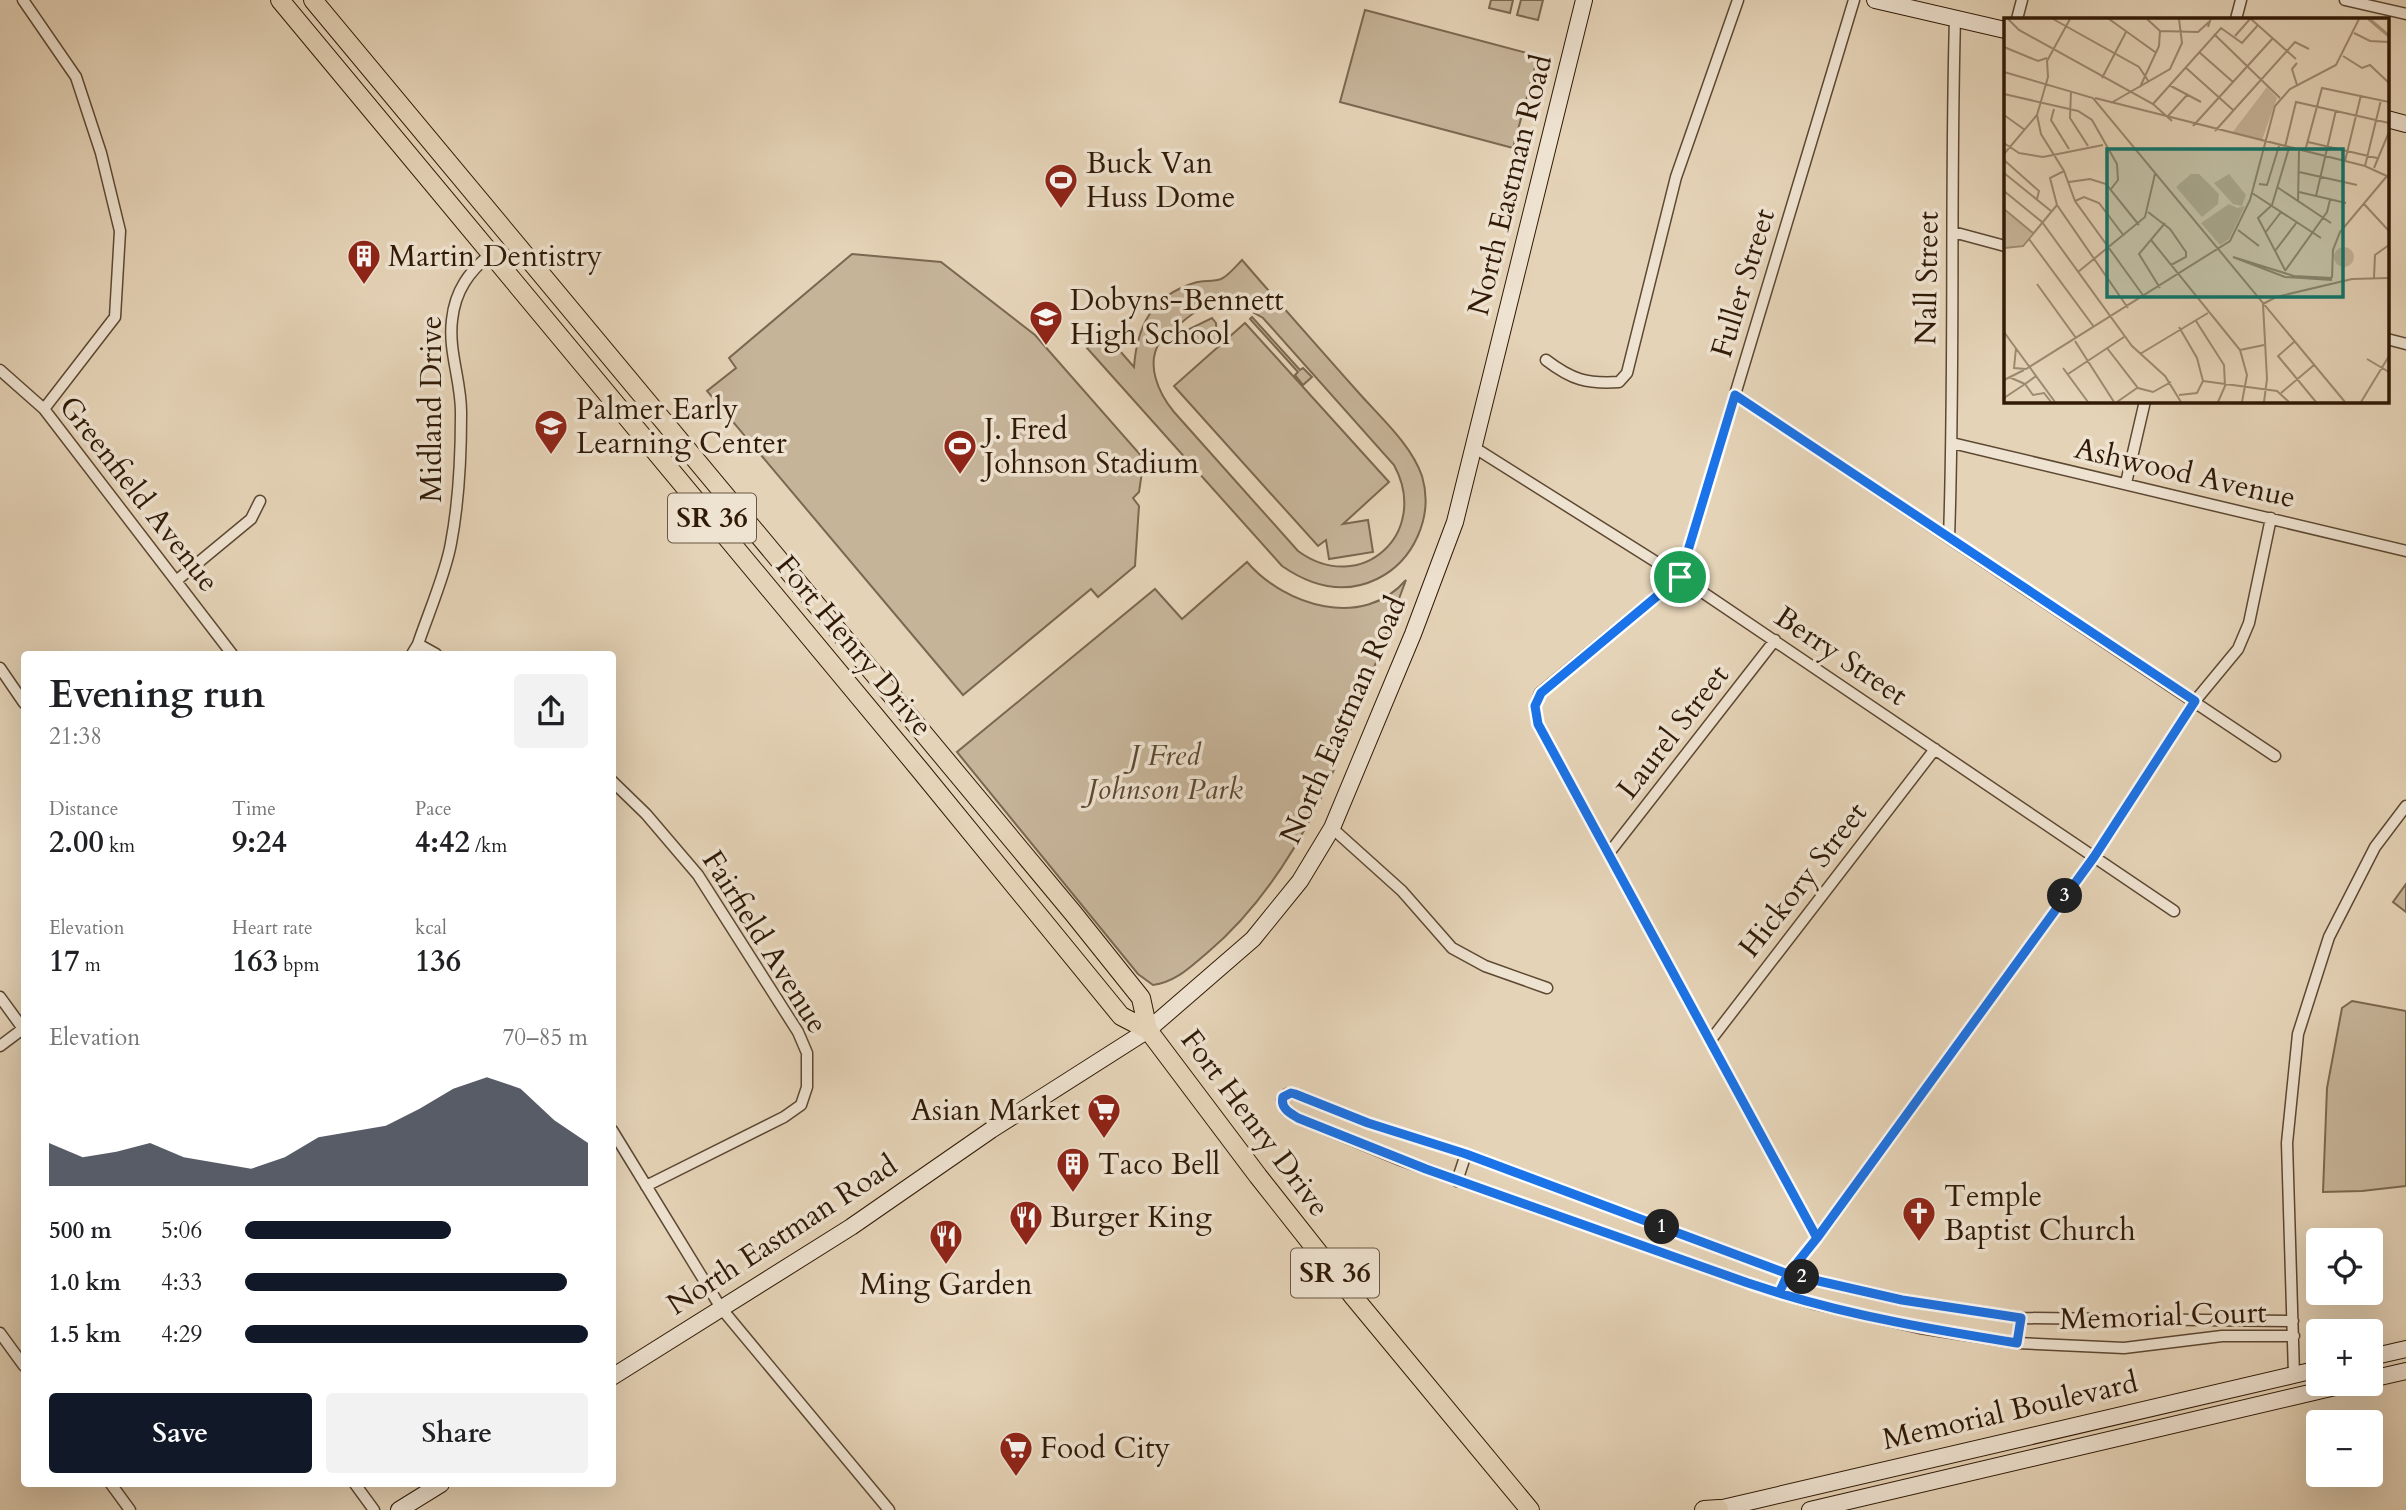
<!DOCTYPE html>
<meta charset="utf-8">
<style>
:root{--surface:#fff;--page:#f2f2f2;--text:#202124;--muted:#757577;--accent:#111827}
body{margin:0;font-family:Cardo,serif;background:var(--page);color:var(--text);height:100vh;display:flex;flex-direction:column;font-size:26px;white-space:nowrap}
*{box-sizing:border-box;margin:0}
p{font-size:23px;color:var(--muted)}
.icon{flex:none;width:38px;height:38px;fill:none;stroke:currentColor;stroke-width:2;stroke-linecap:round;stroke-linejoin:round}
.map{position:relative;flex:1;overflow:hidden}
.side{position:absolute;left:21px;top:651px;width:595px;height:836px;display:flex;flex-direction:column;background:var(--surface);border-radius:7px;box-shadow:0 7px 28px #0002}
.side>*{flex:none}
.controls{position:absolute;left:2306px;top:1228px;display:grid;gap:14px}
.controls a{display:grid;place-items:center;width:77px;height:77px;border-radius:7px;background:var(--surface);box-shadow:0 7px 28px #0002;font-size:35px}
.pin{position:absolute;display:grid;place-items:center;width:60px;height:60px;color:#fff;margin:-30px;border:4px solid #fff;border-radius:50%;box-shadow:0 2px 7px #0007}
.km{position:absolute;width:35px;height:35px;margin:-18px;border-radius:50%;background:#222;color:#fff;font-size:19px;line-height:35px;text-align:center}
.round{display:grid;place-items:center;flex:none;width:74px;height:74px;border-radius:7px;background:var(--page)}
.overview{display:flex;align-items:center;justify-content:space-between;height:119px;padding:0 28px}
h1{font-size:38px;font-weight:700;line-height:52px}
.stats{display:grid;grid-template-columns:repeat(3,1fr);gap:10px;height:119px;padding:7px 28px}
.stats div{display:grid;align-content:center}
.stats b{font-size:30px;font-weight:700}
.stats small{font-size:19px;font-weight:400}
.stats p{font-size:19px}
.chart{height:196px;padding:14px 28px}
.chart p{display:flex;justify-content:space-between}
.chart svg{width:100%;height:126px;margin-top:7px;fill:var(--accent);opacity:.7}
.primary-button{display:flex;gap:14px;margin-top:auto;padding:14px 28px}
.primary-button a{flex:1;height:80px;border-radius:7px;background:var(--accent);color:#fff;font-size:28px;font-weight:700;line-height:80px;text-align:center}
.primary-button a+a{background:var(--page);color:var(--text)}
ul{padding:0 28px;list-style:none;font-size:23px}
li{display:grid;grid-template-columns:112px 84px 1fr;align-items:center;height:52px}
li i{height:18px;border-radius:9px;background:var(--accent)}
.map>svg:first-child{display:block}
.green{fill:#c6b499;stroke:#7b6750;stroke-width:2;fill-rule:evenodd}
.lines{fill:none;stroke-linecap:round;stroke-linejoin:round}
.street-casing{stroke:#5d4832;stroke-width:13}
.secondary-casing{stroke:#301a06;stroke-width:18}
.primary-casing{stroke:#301a06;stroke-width:20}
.street{stroke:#eee2d0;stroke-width:10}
.secondary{stroke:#eee2d0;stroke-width:16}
.primary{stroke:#e5d3b7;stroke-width:18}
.route-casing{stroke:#fff;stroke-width:14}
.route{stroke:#1a73e8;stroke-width:9}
.labels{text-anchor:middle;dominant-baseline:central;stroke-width:7;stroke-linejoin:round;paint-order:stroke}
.shield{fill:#eee2d0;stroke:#695643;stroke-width:2}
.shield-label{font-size:28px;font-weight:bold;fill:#301a06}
.poi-label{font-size:30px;fill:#301a06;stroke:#eee2d0;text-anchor:start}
.street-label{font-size:30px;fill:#301a06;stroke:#eee2d0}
.park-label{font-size:30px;font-style:italic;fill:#5d4832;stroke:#eee2d0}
.inset-river{fill:none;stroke:#a7947b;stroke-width:3.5}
.inset-road{fill:none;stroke:#9d8970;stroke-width:2}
.view{fill:#0f766e;fill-opacity:0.15;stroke:#0f766e;stroke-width:3.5}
.inset-edge{fill:none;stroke:#301a06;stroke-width:3.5}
</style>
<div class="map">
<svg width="2406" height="1510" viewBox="0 0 2406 1510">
<rect width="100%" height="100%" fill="#e5d3b7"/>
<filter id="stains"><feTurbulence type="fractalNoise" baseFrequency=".00286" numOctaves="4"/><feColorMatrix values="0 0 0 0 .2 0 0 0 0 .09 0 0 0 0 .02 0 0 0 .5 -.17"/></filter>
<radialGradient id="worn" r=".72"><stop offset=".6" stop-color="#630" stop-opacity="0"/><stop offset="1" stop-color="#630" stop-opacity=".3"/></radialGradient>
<!-- green -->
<path class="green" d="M1491,0H1513L1510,13L1489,8Z
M1521,0H1543L1538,20L1517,15Z
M1365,10L1538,56L1513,148L1340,102Z
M852,254L941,262L1035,335L1144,459L1139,492L1133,498L1139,506L1135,566L1098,597L1091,589L963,695L707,391L736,368L729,358Z
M1242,260C1280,304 1319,348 1358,392C1380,417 1411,444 1422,476C1434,516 1414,561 1377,579C1344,595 1311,586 1282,566L1087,348L1104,333L1134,367C1137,326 1152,296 1194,283C1202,280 1213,282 1221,279C1228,276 1236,266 1242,260ZM1223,301L1242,306L1263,318L1394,465C1431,533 1361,597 1298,551L1174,412C1159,394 1145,364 1160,342C1165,335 1174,329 1181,323C1194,312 1205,304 1223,301Z
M1252,317L1300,370L1303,368L1312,377L1303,385L1295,375L1298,372L1250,319Z
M1212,318L1216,323L1217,341L1174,343L1173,337Z
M1245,323L1389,482L1343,524L1368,520L1373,552L1329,559L1326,540L1318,546L1174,386Z
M1247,562C1285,606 1363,630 1406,580C1357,709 1317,860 1207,953C1190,967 1176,982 1153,985L1138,974L957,752L1155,589L1182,619Z
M2406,884V912L2393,902Z
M2352,1001L2406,1011V1186L2362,1191L2323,1192L2327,1088L2342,1008Z"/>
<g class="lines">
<defs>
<path id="street" d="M23,0L76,77L101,153L120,231L115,317L44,409
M2345,0L2406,14
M2017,19L2022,0
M2236,19L2241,0
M1953,232L2005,246
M2387,339L2406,344
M1546,360C1572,380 1587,384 1619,382L1627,373L1676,177L1738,0
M0,370L44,409L232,654
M1735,395L2275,756
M1952,443L2406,551
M1475,448L1680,577L2174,911
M2126,483L2145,401
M1949,538C1955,365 1950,192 1955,19
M176,581L251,519L260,501
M418,644L436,654
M412,654L418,644C428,614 446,573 451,543C459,501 461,457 461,415C462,383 448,352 452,320C455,291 469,271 492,253
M0,668L24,703
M612,781L646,814L698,875L798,1032L807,1053V1087L801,1105L784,1117L646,1186
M1332,828L1402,891L1452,948L1485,966L1547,988
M1609,853L1775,640
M0,997L24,1030
M1710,1041L1935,749
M0,1046L24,1028
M612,1130L721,1308L889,1510
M1457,1181L1466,1154
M1817,1238L1538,724L1535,706L1540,693L1680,577L1854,0
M1779,1293L1788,1274L1817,1238L2094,857L2195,701L2238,649L2249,623L2271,518
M2293,1321L2021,1318L1902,1300L1788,1274L1466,1154L1368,1123L1295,1094H1287L1282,1100L1286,1110L1298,1118L1398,1159L1748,1283L1815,1304L1920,1328L2017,1343L2124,1348L2222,1336H2294
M0,1333L24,1366
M2294,1375L2287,1143L2298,1034L2329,937L2375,847L2406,806
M111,1484L130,1510
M355,1484L374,1510"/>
<path id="secondary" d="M1875,0L2005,30
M2387,119L2406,124
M2371,1357L2406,1349
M612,1377L851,1227L991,1130L1148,1030L1253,939L1300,881L1332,828L1413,634L1455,522L1584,0
M2371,1379L2406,1371
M399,1510L441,1484
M1714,1510L2319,1369
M1810,1510L2348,1384"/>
<path id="primary" d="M280,0L920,770L1121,1016L1148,1030
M313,0L1073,913L1141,998L1148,1030L1258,1176L1352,1295L1530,1510
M1704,1510L1719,1509"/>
</defs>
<!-- street casing -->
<use href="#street" class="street-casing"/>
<!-- secondary casing -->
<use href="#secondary" class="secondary-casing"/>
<!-- primary casing -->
<use href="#primary" class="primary-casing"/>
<!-- street -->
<use href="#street" class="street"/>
<!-- secondary -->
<use href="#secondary" class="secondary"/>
<!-- primary -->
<use href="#primary" class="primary"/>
</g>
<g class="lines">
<defs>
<path id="route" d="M1680,577L1541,693L1535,706L1538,724L1817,1238L1788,1274L1466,1154L1368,1123L1295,1094L1291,1093L1283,1097C1280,1108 1290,1113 1298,1118L1426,1169L1748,1283L1779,1293L1788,1274L1902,1300L2021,1318L2017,1343C1936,1330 1857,1317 1779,1293L1788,1274L1817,1238L2094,857L2195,701L1735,395L1680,577"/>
</defs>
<!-- route casing -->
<use href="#route" class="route-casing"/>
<!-- route -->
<use href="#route" class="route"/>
</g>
<!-- icons -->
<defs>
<symbol id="stadium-pin" viewBox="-11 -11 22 30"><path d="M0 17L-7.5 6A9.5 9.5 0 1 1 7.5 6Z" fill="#8f2418" stroke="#eee2d0"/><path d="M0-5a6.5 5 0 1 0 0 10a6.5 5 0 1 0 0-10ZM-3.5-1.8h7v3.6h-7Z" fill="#fff"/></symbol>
<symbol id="building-pin" viewBox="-11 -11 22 30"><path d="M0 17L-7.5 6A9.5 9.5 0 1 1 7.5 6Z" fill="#8f2418" stroke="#eee2d0"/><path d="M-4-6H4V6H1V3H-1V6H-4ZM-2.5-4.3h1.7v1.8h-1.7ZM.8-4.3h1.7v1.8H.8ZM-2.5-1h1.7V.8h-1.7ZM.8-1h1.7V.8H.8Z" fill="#fff"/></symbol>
<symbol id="school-pin" viewBox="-11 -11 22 30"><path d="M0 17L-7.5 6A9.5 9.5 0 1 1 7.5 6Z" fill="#8f2418" stroke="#eee2d0"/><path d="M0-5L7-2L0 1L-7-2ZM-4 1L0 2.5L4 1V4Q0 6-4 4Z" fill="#fff"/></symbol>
<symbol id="supermarket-pin" viewBox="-11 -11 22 30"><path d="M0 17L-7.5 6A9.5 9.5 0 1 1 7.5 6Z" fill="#8f2418" stroke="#eee2d0"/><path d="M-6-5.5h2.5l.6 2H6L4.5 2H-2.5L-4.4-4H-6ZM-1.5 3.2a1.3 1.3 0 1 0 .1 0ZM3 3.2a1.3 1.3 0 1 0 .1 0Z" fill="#fff"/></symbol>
<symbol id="church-pin" viewBox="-11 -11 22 30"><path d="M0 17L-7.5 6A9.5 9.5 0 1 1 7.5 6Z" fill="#8f2418" stroke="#eee2d0"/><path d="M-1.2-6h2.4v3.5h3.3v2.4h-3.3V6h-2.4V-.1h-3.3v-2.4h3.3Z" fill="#fff"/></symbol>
<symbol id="restaurant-pin" viewBox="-11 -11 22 30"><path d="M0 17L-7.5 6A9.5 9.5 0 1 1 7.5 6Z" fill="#8f2418" stroke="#eee2d0"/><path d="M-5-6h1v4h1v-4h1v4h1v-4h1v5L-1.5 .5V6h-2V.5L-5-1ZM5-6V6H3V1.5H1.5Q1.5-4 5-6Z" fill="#fff"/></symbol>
</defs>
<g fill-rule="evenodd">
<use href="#stadium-pin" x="1042" y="161" width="38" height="52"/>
<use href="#building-pin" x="345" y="237" width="38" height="52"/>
<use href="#school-pin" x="1027" y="298" width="38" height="52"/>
<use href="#school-pin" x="532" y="407" width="38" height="52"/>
<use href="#stadium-pin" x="941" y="427" width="38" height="52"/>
<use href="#supermarket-pin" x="1085" y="1091" width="38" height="52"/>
<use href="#building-pin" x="1054" y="1145" width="38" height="52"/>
<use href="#church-pin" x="1900" y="1194" width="38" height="52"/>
<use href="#restaurant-pin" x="1007" y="1198" width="38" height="52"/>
<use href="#restaurant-pin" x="927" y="1217" width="38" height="52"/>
<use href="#supermarket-pin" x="997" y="1429" width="38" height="52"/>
</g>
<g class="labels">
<!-- shield labels -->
<g class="shield">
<rect x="668" y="493.5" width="88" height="49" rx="5"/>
<rect x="1291" y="1248.5" width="88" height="49" rx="5"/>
</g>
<g class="shield-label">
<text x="712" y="518">SR 36</text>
<text x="1335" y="1273">SR 36</text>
</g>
<!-- poi labels -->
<g class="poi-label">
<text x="1086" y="163">Buck Van<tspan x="1086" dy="34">Huss Dome</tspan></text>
<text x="388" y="256">Martin Dentistry</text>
<text x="1070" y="300">Dobyns-Bennett<tspan x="1070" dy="34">High School</tspan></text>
<text x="576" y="409">Palmer Early<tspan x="576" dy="34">Learning Center</tspan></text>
<text x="984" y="429">J. Fred<tspan x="984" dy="34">Johnson Stadium</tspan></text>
<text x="1080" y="1110" text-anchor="end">Asian Market</text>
<text x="1098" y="1164">Taco Bell</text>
<text x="1944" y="1196">Temple<tspan x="1944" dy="34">Baptist Church</tspan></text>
<text x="1050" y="1217">Burger King</text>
<text x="946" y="1284" text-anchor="middle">Ming Garden</text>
<text x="1040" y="1448">Food City</text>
</g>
<!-- street labels -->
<g class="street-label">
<text transform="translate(1510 185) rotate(-76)">North Eastman Road</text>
<text transform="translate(1927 278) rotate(-89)">Nall Street</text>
<text transform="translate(1743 283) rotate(-73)">Fuller Street</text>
<text transform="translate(431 409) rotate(-90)">Midland Drive</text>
<text transform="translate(2185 473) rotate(13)">Ashwood Avenue</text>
<text transform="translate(139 494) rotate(52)">Greenfield Avenue</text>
<text transform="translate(854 646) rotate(50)">Fort Henry Drive</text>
<text transform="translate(1841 656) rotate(34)">Berry Street</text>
<text transform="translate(1343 720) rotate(-66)">North Eastman Road</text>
<text transform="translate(1673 732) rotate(-52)">Laurel Street</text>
<text transform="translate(1803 880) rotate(-52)">Hickory Street</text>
<text transform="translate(765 942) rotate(58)">Fairfield Avenue</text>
<text transform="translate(1255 1123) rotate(53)">Fort Henry Drive</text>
<text transform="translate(782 1235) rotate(-33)">North Eastman Road</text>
<text transform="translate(2163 1316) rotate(-2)">Memorial Court</text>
<text transform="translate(2010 1411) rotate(-13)">Memorial Boulevard</text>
</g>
<!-- park labels -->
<g class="park-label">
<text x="1165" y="755">J Fred<tspan x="1165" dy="34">Johnson Park</tspan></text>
</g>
</g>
<!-- overview -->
<g transform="translate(2004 18)">
<rect width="385" height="385" fill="#e5d3b7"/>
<path d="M263,69L273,80L258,122L228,115ZM187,156H195L215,176L214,186L198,199L172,169ZM225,156L242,177L238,188L229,186L210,165ZM225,186L233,190L241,188L225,221L216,227L197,205ZM0,192L28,215L18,227L0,229ZM330 239a10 10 0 1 1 20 0a10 10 0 1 1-20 0Z" fill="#c6b499"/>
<path class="inset-river" d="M365,1L385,18"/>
<path class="inset-road" d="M4,1L15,12L149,86L168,103M49,1L135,49L145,64M105,1L151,34M247,1L292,41M156,13L194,14L206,3L204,9M350,15L366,23L385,24M210,16L276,80M231,18L246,1M0,29L34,43L43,40M195,34L229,64M339,38L358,50L366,47L385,65M181,49L229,92M0,54L89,80L341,384M98,60L122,14M165,67L197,84M293,67L288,51L293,45M136,69L155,28L156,13L143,1M67,73L66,100L84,128M0,76L74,93L88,102L113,146L114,162L107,171M91,80L361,148L385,159M107,85L166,51L178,25L175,1M149,86L217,10L238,25L254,7M50,91L47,102L65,131M0,97L21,112M33,97L37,116L60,153L71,183L141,280M164,98L183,77M189,108L269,20M211,113L291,24L305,31M304,124L373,140M0,125L15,135L39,139L99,127M281,129L292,84L385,105M301,133L318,70L385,84M0,136L33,97L44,59L43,43L66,1M0,142L35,173L33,181M341,143L357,77M361,148L377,82M370,150L385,114M60,153L46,160L53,187L124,290M295,154L353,167M0,155L47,193M65,164L86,161L102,166L135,207M255,166L263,167L275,128M273,169L327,205M0,173L38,204L128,328L161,358L177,384M295,174L342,185M248,175L317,220M312,178L332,92M71,183L80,179L95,185L120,218M294,184L295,133M360,186L385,213M0,191L29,215M144,194L166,211L182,234V239L167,247M234,212L255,228M261,215L277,194M25,221L90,309M147,222L236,332L243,357L238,384M0,230L19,228L53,187M271,233L293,204M281,252L254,200L268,187L285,130M281,253L323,194L326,182M74,254L141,199L151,156M328,260L290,258L229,239L281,259L328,262M328,260L329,232L336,214L383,158M370,260L371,237L385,227M33,266L72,320M156,270L135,236L161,205M259,286L263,361L260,384M259,286L272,279L348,261L385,260M192,303L220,347L221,368L214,384M0,314L51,384M71,323L110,384M290,324L274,338L312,384M12,330L10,350L22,351L226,223L246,182L271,88L286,71L332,47L355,1M103,330L134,370L149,374L167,364M236,332L260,327M136,336L204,295M363,341L385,354M59,350L84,384M64,356L120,319M5,359L21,366L32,358M0,362L20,352M199,363L273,373L285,384M277,375L310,347M175,377L193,375L199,363L193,340L175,309M0,380L21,366L29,377L40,375L47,384M113,384L133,370M357,384L385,338"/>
<path class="view" d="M103,131H339V279H103Z"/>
<rect width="385" height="385" class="inset-edge"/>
</g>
<rect width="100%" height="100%" filter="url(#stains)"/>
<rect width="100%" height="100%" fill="url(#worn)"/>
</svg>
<div class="controls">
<a><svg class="icon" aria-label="locate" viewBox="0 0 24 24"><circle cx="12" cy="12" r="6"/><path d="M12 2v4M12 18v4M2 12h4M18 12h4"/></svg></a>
<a>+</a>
<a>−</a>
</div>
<div class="pin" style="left:1680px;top:577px;background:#1e9e55"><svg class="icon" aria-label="arrive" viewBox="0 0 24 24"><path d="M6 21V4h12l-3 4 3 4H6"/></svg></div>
<b class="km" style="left:1662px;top:1227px">1</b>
<b class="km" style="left:1802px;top:1277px">2</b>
<b class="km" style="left:2065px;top:896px">3</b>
<section class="side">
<div class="overview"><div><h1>Evening run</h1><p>21:38</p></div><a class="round"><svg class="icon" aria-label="share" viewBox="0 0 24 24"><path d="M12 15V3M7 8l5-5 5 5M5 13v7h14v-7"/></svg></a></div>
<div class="stats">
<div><p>Distance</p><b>2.00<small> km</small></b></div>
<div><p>Time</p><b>9:24</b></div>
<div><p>Pace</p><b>4:42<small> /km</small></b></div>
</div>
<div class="stats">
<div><p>Elevation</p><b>17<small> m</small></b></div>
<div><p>Heart rate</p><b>163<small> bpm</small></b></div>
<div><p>kcal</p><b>136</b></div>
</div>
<div class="chart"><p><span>Elevation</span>70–85 m</p>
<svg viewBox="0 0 160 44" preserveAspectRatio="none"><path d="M0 44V29L10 34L20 32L30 29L40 34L50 36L60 38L70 34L80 27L90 25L100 23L110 17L120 10L130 6L140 10L150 21L160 29V44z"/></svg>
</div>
<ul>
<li><b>500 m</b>5:06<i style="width:60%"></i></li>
<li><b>1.0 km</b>4:33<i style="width:94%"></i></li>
<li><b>1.5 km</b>4:29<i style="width:100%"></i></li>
</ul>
<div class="primary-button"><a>Save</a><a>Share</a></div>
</section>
</div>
